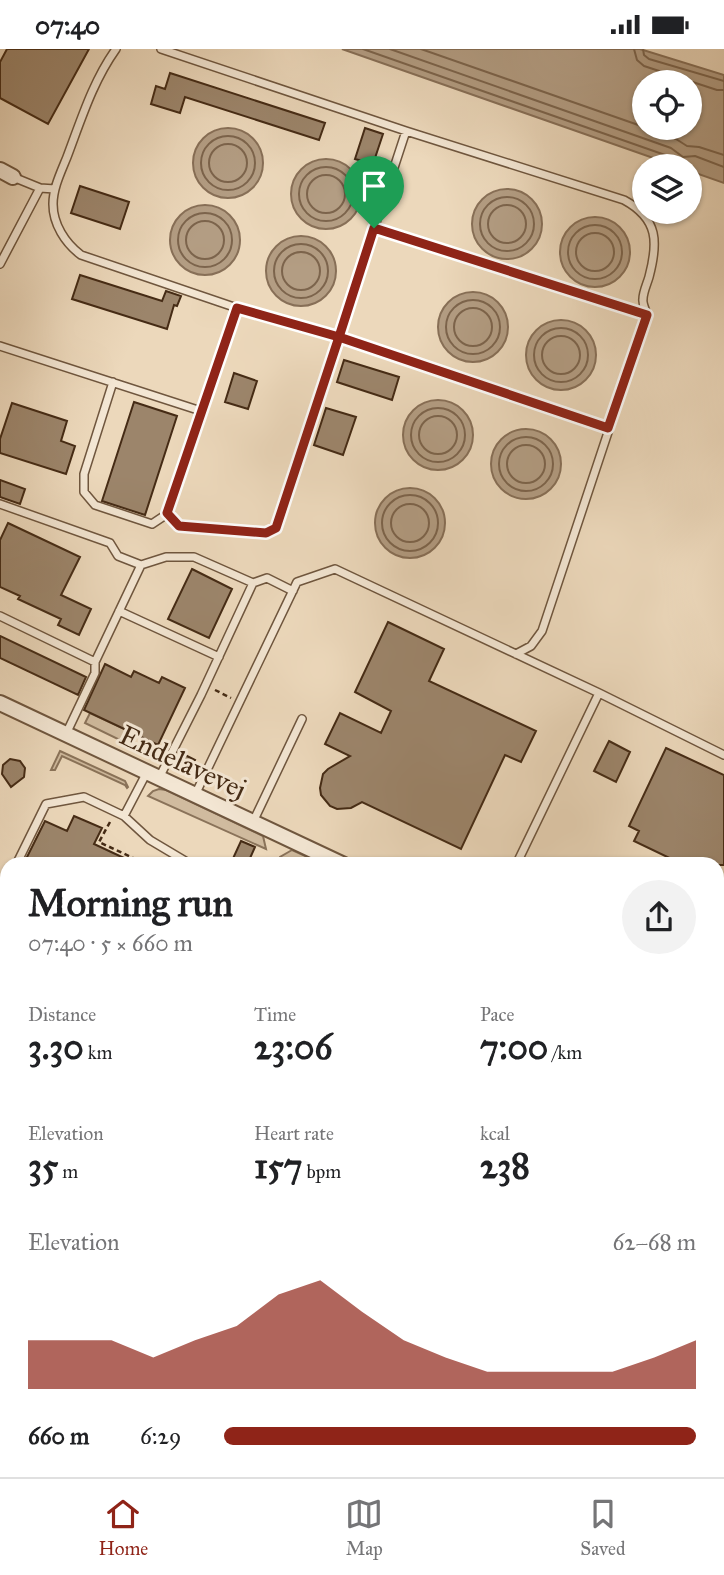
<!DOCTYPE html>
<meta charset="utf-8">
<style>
:root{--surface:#fff;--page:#f2f2f2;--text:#202124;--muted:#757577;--line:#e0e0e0;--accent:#8f2418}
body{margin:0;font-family:"IM FELL Great Primer",serif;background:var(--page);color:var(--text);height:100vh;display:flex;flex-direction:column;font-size:26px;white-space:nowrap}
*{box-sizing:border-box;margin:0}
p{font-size:23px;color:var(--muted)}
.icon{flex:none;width:38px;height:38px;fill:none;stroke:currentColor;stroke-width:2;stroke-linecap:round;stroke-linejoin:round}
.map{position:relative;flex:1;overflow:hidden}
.sheet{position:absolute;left:0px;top:808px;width:724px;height:620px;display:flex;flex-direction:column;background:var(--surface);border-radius:21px 21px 0 0;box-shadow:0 2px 5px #0004}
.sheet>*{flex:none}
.tools{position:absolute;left:632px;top:21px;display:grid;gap:14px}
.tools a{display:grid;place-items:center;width:70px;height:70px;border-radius:50%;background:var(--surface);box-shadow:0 2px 5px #0004;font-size:35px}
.pin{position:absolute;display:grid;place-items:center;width:60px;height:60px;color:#fff;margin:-72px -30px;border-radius:50% 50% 50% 0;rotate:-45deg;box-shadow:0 0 7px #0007}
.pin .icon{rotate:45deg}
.round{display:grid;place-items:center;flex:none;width:74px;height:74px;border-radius:37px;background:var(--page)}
.summary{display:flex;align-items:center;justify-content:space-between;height:119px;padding:0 28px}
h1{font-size:38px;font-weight:700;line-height:52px}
.stats{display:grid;grid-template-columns:repeat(3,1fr);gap:10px;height:119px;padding:7px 28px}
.stats div{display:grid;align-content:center}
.stats b{font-size:35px;font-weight:700}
.stats small{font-size:19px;font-weight:400}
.stats p{font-size:19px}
.chart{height:196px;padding:14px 28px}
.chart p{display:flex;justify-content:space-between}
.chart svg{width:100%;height:126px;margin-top:7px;fill:var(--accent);opacity:.7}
ul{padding:0 28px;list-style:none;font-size:23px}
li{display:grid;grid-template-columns:112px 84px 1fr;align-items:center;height:52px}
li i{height:18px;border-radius:9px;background:var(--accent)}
.status{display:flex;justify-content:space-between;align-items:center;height:49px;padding:0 35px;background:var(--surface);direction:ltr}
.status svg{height:19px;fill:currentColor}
.dock{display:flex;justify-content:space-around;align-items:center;height:98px;border-top:2px solid var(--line);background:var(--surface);font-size:19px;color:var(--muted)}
.dock a{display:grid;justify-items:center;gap:4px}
.dock .current{color:var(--accent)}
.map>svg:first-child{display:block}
.green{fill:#d0bb9f;stroke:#8a735a;stroke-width:2}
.water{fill:#b39d83;stroke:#876f57;stroke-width:2;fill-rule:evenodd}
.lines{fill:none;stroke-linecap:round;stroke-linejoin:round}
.shore{stroke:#7c644c;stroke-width:2}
.stream{stroke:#876f57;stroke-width:4.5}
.building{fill:#9c856b;stroke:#452b15;stroke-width:2}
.lane-casing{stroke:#6f563e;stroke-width:10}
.street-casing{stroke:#6f563e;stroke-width:18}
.path{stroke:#452b15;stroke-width:2.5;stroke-dasharray:5 3.5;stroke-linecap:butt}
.lane{stroke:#f3e6d3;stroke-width:7}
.street{stroke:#f3e6d3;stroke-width:14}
.route-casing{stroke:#fff;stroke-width:14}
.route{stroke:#8f2418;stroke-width:9}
.labels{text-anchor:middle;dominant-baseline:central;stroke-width:6;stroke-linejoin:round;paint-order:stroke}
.street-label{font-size:28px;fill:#452b15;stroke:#f3e6d3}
</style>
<div class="status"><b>07:40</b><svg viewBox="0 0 49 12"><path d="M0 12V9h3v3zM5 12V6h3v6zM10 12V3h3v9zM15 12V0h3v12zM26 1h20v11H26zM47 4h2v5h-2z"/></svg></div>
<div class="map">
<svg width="724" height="1428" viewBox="0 0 724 1428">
<rect width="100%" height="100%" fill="#ecd8bb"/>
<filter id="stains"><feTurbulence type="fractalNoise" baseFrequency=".00286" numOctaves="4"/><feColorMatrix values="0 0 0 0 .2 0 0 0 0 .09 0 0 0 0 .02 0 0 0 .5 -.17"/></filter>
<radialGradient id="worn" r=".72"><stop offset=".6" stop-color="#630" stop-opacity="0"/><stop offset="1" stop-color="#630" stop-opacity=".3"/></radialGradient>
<!-- green -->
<path class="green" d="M90,664L135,685L130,696L85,674Z
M60,702L125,732L128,738L127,739L125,736L62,707L55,721H51Z
M159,740L166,741L263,787L266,800L148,747L153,742Z
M292,801L323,815H276L280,808Z
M724,1099V1428H568L571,1421H718V1112Z
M0,1204L7,1206V1421H354L364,1428H0Z"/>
<!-- water -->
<path class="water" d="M342,0H640L724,26V134L690,122V117H676ZM644,33H690V79H644Z
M193 114a35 35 0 1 1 70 0a35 35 0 1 1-70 0Z
M291 145a35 35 0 1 1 70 0a35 35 0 1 1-70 0Z
M472 175a35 35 0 1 1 70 0a35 35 0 1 1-70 0Z
M170 191a35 35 0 1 1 70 0a35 35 0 1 1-70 0Z
M560 203a35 35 0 1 1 70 0a35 35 0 1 1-70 0Z
M266 222a35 35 0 1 1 70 0a35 35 0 1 1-70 0Z
M438 278a35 35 0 1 1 70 0a35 35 0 1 1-70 0Z
M526 306a35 35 0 1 1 70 0a35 35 0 1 1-70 0Z
M403 386a35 35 0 1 1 70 0a35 35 0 1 1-70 0Z
M491 415a35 35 0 1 1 70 0a35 35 0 1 1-70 0Z
M375 474a35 35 0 1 1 70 0a35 35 0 1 1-70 0Z"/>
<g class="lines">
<!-- shore -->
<path class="shore" d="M363,0L668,107L673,111L674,117
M390,0L671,99L683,108L695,107L724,118
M421,0L644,78
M634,0L637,11L644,17L717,41H724
M643,0L644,6L649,10L724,32
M645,79L676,90L687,97L699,98L724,106
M201 114a27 27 0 1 1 54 0a27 27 0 1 1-54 0Z
M209 114a19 19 0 1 1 38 0a19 19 0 1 1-38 0Z
M299 145a27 27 0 1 1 54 0a27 27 0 1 1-54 0Z
M307 145a19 19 0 1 1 38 0a19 19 0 1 1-38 0Z
M480 175a27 27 0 1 1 54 0a27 27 0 1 1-54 0Z
M488 175a19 19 0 1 1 38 0a19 19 0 1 1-38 0Z
M178 191a27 27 0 1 1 54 0a27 27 0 1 1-54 0Z
M186 191a19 19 0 1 1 38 0a19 19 0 1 1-38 0Z
M568 203a27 27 0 1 1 54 0a27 27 0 1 1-54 0Z
M576 203a19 19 0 1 1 38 0a19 19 0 1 1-38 0Z
M274 222a27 27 0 1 1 54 0a27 27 0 1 1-54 0Z
M282 222a19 19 0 1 1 38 0a19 19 0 1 1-38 0Z
M446 278a27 27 0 1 1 54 0a27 27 0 1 1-54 0Z
M454 278a19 19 0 1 1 38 0a19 19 0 1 1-38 0Z
M534 306a27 27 0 1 1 54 0a27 27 0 1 1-54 0Z
M542 306a19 19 0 1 1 38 0a19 19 0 1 1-38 0Z
M411 386a27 27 0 1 1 54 0a27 27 0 1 1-54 0Z
M419 386a19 19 0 1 1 38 0a19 19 0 1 1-38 0Z
M499 415a27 27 0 1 1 54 0a27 27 0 1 1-54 0Z
M507 415a19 19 0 1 1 38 0a19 19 0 1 1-38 0Z
M382 474a28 28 0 1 1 56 0a28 28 0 1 1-56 0Z
M391 474a19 19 0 1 1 38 0a19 19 0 1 1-38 0Z"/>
<!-- stream -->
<path class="stream" d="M0,1300L7,1302
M167,1421L178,1428"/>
</g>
<!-- building -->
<path class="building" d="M7,0H89L48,75L0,49V13Z
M170,24L325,74L319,91L185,48L180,64L151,55L156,37L165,40Z
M365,79L383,85L373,115L355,110Z
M80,137L129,153L120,180L71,164Z
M80,226L162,252L166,242L181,247L177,257L174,256L167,280L72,250Z
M344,311L399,328L392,351L337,333Z
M234,324L257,332L248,360L225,353Z
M134,353L177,367L145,466L102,452Z
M12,354L67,372L61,392L75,397L66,425L0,404V390Z
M326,359L356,368L343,406L314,396Z
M0,431L25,440L20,455L0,448Z
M8,474L80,508L61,546L91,560L79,586L58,576L61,570L18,550L20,547L0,538V491Z
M192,520L232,540L209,589L168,570Z
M388,573L444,600L429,632L536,682L521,713L505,706L461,800L362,753L351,759L337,760L330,757L321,746L320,739L323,725L328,720L350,707L325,695L340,664L381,684L391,662L355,643Z
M0,587L86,628L78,646L0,609Z
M105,615L131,628L134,622L159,634L162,628L185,639L158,696L84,661Z
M609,692L630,703L616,733L594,722Z
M666,699L724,726V816H684L634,792L639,782L629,777Z
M183,705L195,711L189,723L178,717Z
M10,710L20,712L25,719L24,728L11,738L2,725L3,716Z
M74,767L102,779L94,795L139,816H23L45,772L67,782Z
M241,792L255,798L247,816H230Z"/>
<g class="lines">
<defs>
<path id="lane" d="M116,0C93,32 81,71 67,108C61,123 53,139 53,155C53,175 65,194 81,206L237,259L339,288L608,379
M161,0L406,82L624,151C659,170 658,194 649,228C647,235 643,243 643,250C642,255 646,261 647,266L542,582L531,597L516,605
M13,128L40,139L55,140
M374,179L647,266
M0,215L40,139
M237,259L167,465L179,477L266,484L276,479L406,82
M0,297L201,362
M113,333L84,425V443L95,456L152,475L167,465
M0,455L110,494L118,507L141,516L166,508H194L253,534L201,646L159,729
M253,534L267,529L293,542
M119,562L219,608
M0,567L95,613L141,516
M66,685L95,624V613
M195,746L297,533L335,520L599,644L724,706
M124,767L150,791L192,816
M253,773L302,670
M16,816L46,755L84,748L124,767L147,723
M516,816L599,644
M0,847L7,833
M0,910L4,901
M0,948L7,952
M0,988L7,991
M0,1046L7,1049
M0,1111L7,1114
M0,1239L7,1242
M718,1372L724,1367
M249,1421L257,1428
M646,1428L653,1421"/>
<path id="street" d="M0,121L13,128
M0,654L344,816
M718,992L724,995"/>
</defs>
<!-- lane casing -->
<use href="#lane" class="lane-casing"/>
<!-- street casing -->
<use href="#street" class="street-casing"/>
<!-- path -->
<path class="path" d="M215,641L231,649
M110,773L99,793L148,816"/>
<!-- lane -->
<use href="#lane" class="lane"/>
<!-- street -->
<use href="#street" class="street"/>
</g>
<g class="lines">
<defs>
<path id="route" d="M374,179L339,288L237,259L167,464L179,477L266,484L276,479L339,288L608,379L647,266L374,179"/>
</defs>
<!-- route casing -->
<use href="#route" class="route-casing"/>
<!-- route -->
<use href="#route" class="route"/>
</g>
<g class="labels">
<!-- street labels -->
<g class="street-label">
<text transform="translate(183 713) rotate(25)">Endelavevej</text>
</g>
</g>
<rect width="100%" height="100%" filter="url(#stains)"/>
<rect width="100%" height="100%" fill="url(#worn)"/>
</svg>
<div class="tools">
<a><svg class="icon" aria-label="locate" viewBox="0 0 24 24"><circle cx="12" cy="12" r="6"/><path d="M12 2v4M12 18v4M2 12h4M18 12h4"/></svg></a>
<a><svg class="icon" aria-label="layers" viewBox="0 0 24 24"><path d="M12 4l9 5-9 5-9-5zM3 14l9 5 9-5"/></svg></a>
</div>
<div class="pin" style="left:374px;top:179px;background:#1e9e55"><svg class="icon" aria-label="arrive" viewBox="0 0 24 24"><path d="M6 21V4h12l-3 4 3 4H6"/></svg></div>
<section class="sheet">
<div class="summary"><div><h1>Morning run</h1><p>07:40 · 5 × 660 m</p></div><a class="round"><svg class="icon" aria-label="share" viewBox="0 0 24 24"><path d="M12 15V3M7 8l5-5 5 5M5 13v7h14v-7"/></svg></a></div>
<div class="stats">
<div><p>Distance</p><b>3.30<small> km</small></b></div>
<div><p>Time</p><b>23:06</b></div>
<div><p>Pace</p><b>7:00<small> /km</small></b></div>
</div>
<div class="stats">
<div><p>Elevation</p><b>35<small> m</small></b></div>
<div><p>Heart rate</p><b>157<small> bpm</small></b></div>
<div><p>kcal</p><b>238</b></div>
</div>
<div class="chart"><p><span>Elevation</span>62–68 m</p>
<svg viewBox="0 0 160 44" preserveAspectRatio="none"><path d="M0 44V27L10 27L20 27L30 33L40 27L50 22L60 11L70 6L80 17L90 27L100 33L110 38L120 38L130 38L140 38L150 33L160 27V44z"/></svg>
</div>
<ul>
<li><b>660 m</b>6:29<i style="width:100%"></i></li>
</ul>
</section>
</div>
<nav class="dock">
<a class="current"><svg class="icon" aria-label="home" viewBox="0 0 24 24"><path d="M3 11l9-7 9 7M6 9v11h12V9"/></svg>Home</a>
<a><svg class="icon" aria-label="map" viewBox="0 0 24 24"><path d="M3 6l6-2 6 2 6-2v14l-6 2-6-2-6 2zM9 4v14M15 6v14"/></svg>Map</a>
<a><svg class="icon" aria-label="saved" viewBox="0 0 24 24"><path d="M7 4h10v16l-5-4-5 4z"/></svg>Saved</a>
</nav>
